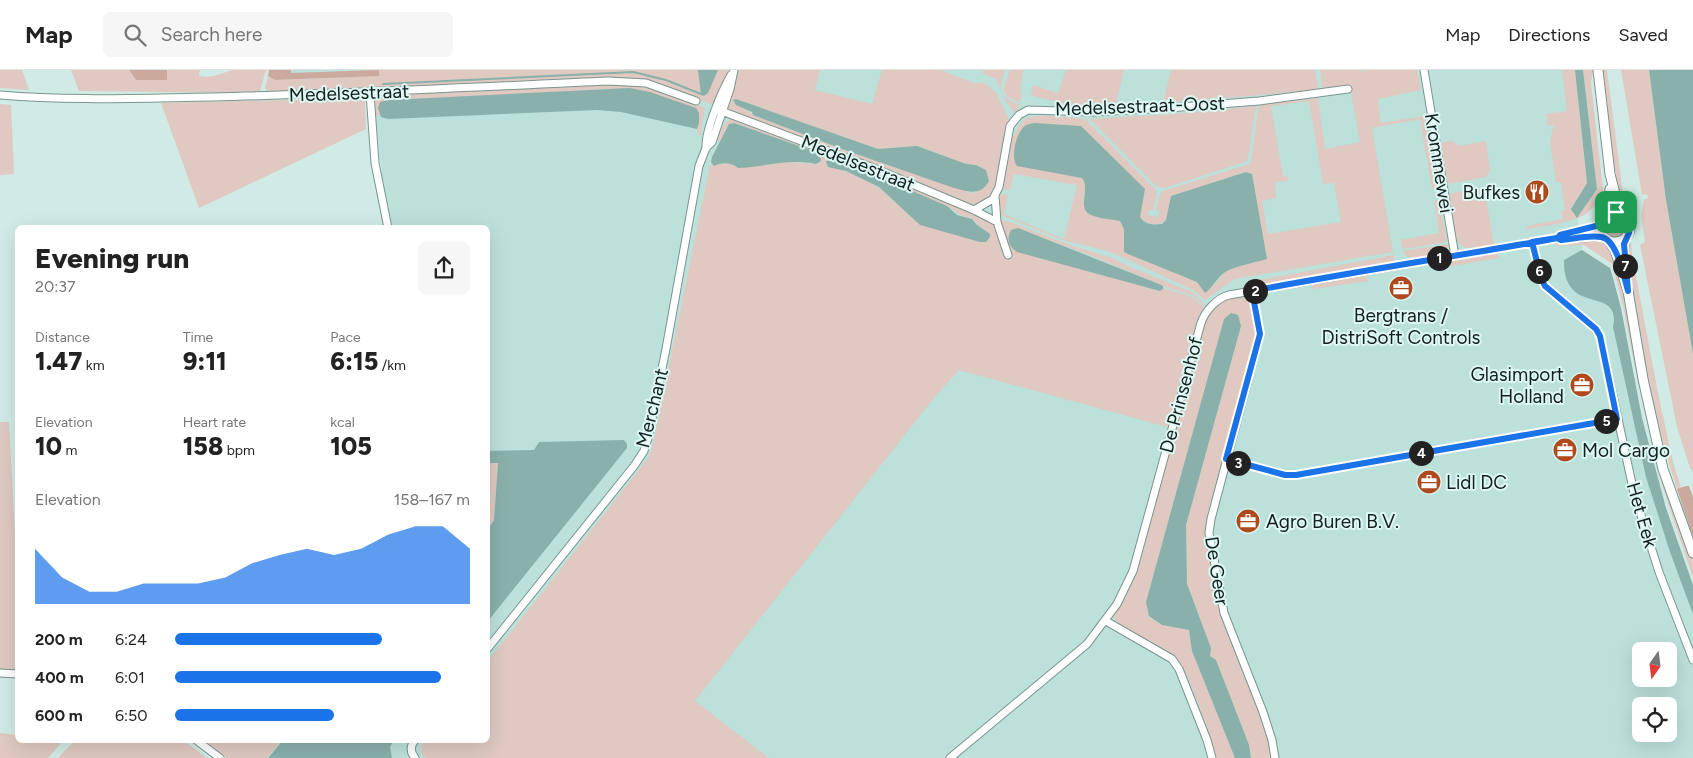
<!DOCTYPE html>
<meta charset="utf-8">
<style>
:root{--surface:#fff;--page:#f6f6f6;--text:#222;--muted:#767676;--line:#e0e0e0;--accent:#1a73e8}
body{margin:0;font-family:Figtree,sans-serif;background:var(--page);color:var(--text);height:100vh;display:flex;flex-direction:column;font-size:19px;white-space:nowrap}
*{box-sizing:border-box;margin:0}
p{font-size:16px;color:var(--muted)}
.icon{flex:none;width:28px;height:28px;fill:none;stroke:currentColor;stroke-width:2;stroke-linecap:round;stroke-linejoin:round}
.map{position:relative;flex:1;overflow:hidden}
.sheet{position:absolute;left:15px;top:155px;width:475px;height:518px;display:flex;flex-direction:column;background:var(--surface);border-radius:8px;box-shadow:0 5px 20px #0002}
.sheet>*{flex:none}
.needle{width:32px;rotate:194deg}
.tools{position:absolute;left:1632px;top:572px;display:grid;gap:10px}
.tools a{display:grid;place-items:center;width:45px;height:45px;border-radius:8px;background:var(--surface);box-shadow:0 5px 20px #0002;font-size:25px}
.pin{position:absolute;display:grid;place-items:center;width:42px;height:42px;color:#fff;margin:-21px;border-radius:10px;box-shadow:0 2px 8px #0006}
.km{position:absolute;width:25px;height:25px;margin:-12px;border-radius:50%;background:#222;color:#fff;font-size:14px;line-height:25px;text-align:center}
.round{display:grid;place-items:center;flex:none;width:52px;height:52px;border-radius:8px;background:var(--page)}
.overview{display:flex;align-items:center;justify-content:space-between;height:85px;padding:0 20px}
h1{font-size:28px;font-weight:800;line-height:38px}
.stats{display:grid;grid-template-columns:repeat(3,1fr);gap:8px;height:85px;padding:5px 20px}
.stats div{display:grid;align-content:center}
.stats b{font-size:25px;font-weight:800}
.stats small{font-size:14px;font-weight:400}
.stats p{font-size:14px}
.chart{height:140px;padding:10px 20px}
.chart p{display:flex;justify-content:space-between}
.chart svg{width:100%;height:90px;margin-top:5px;fill:var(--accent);opacity:.7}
ul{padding:0 20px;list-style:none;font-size:16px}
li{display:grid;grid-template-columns:80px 60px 1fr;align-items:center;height:38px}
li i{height:12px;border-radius:6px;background:var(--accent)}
header{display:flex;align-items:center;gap:30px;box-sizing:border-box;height:70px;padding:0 25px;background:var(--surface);border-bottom:1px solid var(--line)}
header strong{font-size:24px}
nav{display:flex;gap:28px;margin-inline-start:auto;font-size:18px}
.search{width:350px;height:45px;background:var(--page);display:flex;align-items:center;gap:12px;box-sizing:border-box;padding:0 18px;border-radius:8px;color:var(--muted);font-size:19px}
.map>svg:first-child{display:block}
.built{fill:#bce0da;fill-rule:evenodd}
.green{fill:#dfc9c1;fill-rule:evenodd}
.forest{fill:#cbaa9d}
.water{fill:#89b0aa}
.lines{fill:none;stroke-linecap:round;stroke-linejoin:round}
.stream{stroke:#89b0aa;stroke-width:2}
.minor-casing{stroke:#7b9490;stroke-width:9}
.tertiary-casing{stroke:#7b9490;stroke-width:11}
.minor{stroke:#fff;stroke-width:7}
.tertiary{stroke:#fff;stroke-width:9}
.route-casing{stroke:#fff;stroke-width:10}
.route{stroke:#1a73e8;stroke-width:6}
.labels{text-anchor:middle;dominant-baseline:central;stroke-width:4;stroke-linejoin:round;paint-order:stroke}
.street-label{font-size:19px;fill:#141e1c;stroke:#ddf8f4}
.poi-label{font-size:19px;fill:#141e1c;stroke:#ddf8f4;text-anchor:start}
</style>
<header>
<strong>Map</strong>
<div class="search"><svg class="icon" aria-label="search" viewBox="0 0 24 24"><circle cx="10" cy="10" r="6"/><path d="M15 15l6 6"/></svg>Search here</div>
<nav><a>Map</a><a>Directions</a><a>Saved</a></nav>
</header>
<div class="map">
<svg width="1693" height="688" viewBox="0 0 1693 688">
<rect width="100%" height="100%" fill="#d0ebe6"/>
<!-- built -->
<path class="built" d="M270,0H1579L1577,143L1582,180L1595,213L1614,233L1644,377L1693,529V688H363L371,670H488V527L579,414L488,387V158L393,157L384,120L371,14ZM1641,581H1669V609H1641ZM1641,636H1669V664H1641Z"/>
<!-- green -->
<path class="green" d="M0,0H22L29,20L0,18Z
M71,0H129L136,10H167V0H200L199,6L205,7L214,6L233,0H266L260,21L248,23L79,21Z
M379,0H698L701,25L708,23L718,0H728L713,35L647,11L268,23L265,18L268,6L276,10L379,6Z
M738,0H820L815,20L872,34L882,0H940L977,14L978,12L988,15L996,23L1010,51L997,115L992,125L976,134L965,133L726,40ZM736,29L878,79L917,76L966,94L976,95L986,100L988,107L977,122L971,123L842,79L753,45Z
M983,0H1005C998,20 1000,27 1020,35L1015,43L1007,33L996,9L982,3Z
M1010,0H1023L1020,24L1022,25L1020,33C1012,29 1005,28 1004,18Z
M1066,0H1124L1116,34C1090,41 1056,32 1031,25L1033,15L1058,23Z
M1171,0H1315L1319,20L1163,33Z
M1320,0H1361L1362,2L1367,0H1417L1421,20L1378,29L1381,53L1425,46L1438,118L1432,119L1420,49L1372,58L1393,182L1234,209L1205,230L1193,220L1111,182L1063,170L999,144V131L1001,124L1008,125L1004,144L1064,169L1077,115L1014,104L1010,120L1001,118L1010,70C1016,65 1017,57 1023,51C1032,41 1071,48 1085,49L1155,119L1157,124L1153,140H1149L1148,145L1158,147L1160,141L1156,140L1159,126L1163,121L1249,94L1251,92L1259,34L1318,28L1325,79L1360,72L1350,17L1323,21ZM1309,31L1323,114L1334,113L1341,152L1268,164L1262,131L1276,128L1275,112L1288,111V107L1283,106L1271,36ZM1246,102L1252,104L1233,199C1222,202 1224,205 1217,212C1213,216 1211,216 1208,221L1197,212L1124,182V159L1120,151L1090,145C1089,141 1085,137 1084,133C1082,124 1090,117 1082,108L1140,147C1144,152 1148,154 1154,154C1170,156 1169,137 1171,126Z
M1562,0H1575L1587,113L1571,138L1577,147L1597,119L1583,0H1593L1591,13L1604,128C1597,133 1592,139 1586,144C1574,152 1541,157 1527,159V156L1563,149L1561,141L1565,140L1561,112H1556L1550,72L1554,55L1548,56L1546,44L1567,41Z
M1603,0H1607L1623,124H1617L1616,103L1611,82Z
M1621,0H1649L1666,130L1693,284V402L1690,398L1677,357L1640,175L1645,172L1641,145L1644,130L1648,128L1647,124L1642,125Z
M611,13L647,16L705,38L700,66L698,65L697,59L699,56L684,34L638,19H600L378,38L380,45L373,46V27L374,25Z
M358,28L365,31L366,59L199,138L161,33Z
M0,34L11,35L14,104L0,105Z
M1256,36L1248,89L1245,92L1165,118L1156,116L1090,49L1173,44Z
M731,47L831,83L990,151L996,156L1006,173L1000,150L1010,152L1073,176L1112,188L1128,196L1192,222L1206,235L1205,236L1193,226L1163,216L1095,187L1016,158L1012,178L1014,180L1160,221L1163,218L1192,227L1204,237L1199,245L1167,357L959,300L934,328L695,631L769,688H426L422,685L421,677L425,670H488V591L649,387L654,370L710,95L712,94L714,96C721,92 732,92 738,98L789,92L817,94L820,91L819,83L734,53L729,54L721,71L717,70L723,56ZM830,88L860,99L954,140C959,147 966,145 972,149C977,153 980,157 985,160L984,172L920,155L881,119L862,108L826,94Z
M1451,70L1459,76L1486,71L1490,99L1487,107L1448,114L1440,74Z
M1479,119H1483L1485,122L1494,175C1480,177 1465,184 1457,170L1449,127L1451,123Z
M1434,130H1439L1447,172L1403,179L1401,170L1439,163Z
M1603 158a11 11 0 1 1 22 0a11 11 0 1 1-22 0Z
M1585,170L1598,171L1610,177L1620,201L1635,284L1677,448L1693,491V508L1660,409L1633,288L1623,236L1612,194L1584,175L1556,176V173Z
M1631,172L1632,185L1658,323L1673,392L1681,418L1677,419C1661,369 1649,318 1640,266C1634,235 1629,205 1627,174Z
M1449,174C1448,177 1446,182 1442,184C1435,187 1413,189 1406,186L1403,181Z
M1495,182L1500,188L1439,198L1441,192Z
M1394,185V192L1260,216L1259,210Z
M1366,205L1368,211L1312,219L1313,215Z
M1236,227H1242L1249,232L1251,237L1256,266L1214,421L1206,463L1220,543L1255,630L1266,663L1272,688H1251L1249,675L1216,590L1210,586L1211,578L1187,514L1186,455L1241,256L1224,249L1146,532L1149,547L1162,555L1189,560L1192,581L1235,688H1217C1211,670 1188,597 1176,587C1160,575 1135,564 1118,555L1114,547L1128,520L1139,493L1205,250C1212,239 1223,230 1236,227Z
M0,352H9L18,519L17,602L0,600Z
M488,393H498L494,450L488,459Z
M0,663L17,665L18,670H64L48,688H0Z
M75,670H183L207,688H58Z
M203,670H282L267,688H227Z"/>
<!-- forest -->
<path class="forest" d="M129,0H167V10H136Z
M269,0H291V3L379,0V6L275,10L268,6Z
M1686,416H1689L1693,427V468L1677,419Z"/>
<!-- water -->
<path class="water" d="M698,0H718L708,23L704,26L701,25Z
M1575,0H1583L1597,119L1577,148L1571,139L1587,113Z
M1649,0H1693V284L1666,130Z
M630,18L650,22L696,38L699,43V53L697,59L621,42L597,40L388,49L381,47L378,38L380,32L389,30Z
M736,29L878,79L917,76L966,94L976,95L986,100L989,111C981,126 968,122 954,118L842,79L753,45L752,42L736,35L733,30Z
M734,53L819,83L821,91L816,94C789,88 764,97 738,98C732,92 721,92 714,96L711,92L712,87L729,54Z
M1034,53L1081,56L1145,119L1140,147C1145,155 1154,155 1162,154L1166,150L1171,126L1246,102L1252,104L1267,189C1257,192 1231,197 1224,203C1217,208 1212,218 1205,223L1197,212L1128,184L1124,182V159L1120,151C1111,149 1100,149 1091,145C1076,138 1091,119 1082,108L1017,96C1010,87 1016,62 1026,55C1028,54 1031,54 1034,53Z
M830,88L868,102L947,136L957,145L972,149L976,154L990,164V167L986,172H980L920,155L879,117L846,101L828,97L826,92Z
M1018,158L1159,214L1163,216V219L1160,221L1017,182C1009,177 1006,169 1011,160Z
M1582,180L1610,198L1613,208L1621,238L1642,348L1666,438L1693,515V544L1670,482L1646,407L1613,257C1620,225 1587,235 1573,220C1565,211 1564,201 1564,190Z
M1231,243L1238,245L1241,256L1186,455L1187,514L1211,578L1210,586L1216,590L1249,675L1251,688H1235L1192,581L1189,560L1162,555L1149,546L1146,532L1224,249Z
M624,370L627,374V378L488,551V459L494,450L498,393H488V381L534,380L539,372Z
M283,670H394L390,677L392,688H268Z"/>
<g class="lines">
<!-- stream -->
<path class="stream" d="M383,14L633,2L666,10L701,24"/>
<defs>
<path id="minor" d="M1424,0L1455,186
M370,23L375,93L388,158
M0,25C70,31 141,28 212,27C344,24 476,17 608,11L646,13L696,31
M716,39L876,99L974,140L997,152
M706,78C705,60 722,21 731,5
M995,126L997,152L1008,185
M974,140L993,129L999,117L1010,56L1019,45L1028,40L1093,42L1168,38L1259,31L1348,19
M1557,168L1561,165L1600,155
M1532,173L1541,208L1545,216L1596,259L1600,266L1634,423L1659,502L1693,590
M1252,221L1260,265L1211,449L1209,463L1224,543L1263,642L1272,670L1275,688
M1226,389L1285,405H1296L1617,349
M1106,551L1172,589L1179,599L1207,670L1212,688
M488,578L634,396L644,381L648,368L666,279L699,96L706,78L712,72L730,19L734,0
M0,603L18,604
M196,670L220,688
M415,688C410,682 410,676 415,670
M950,688L1087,574L1117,534L1133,501L1201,253C1205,241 1217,228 1229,225L1552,169L1603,167"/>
<path id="tertiary" d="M1598,0L1610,104L1620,143
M1600 157a15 15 0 1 1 30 0a15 15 0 1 1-30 0Z
M1607,144L1610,119
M1610,172L1615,180L1628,221L1643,309L1663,399L1693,483
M1625,196L1624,174L1626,167"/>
</defs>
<!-- minor casing -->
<use href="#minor" class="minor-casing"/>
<!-- tertiary casing -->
<use href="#tertiary" class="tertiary-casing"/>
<!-- minor -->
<use href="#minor" class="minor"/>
<!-- tertiary -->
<use href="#tertiary" class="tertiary"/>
</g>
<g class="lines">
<defs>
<path id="route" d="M1616,142L1604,146L1600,155L1560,165L1557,168L1552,169C1452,187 1352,202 1252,221L1260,264L1226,389L1285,405H1296L1617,349L1600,266L1596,259L1545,216L1541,208L1532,172L1557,168L1561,170C1573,169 1589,165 1601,167C1617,169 1624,207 1628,221L1624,174L1629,163L1630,153L1624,145L1616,142"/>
</defs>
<!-- route casing -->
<use href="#route" class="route-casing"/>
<!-- route -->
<use href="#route" class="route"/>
</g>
<!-- icons -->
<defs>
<symbol id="restaurant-disc" viewBox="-11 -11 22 22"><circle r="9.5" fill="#ae491d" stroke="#ddf8f4"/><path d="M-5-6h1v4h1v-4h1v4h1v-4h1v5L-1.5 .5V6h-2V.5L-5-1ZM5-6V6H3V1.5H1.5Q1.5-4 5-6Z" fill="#fff"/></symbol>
<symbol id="office-disc" viewBox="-11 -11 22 22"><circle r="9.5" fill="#ae491d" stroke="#ddf8f4"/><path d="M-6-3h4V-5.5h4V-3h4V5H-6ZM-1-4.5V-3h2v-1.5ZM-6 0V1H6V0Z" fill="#fff"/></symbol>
</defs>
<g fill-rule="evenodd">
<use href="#restaurant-disc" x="1523" y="108" width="28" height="28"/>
<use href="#office-disc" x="1387" y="204" width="28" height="28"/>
<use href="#office-disc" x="1568" y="301" width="28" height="28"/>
<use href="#office-disc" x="1551" y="366" width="28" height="28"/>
<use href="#office-disc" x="1415" y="398" width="28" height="28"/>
<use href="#office-disc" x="1234" y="437" width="28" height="28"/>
</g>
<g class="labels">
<!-- street labels -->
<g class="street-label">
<text transform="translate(349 23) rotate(-2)">Medelsestraat</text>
<text transform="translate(1140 36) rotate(-2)">Medelsestraat-Oost</text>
<text transform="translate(858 93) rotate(22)">Medelsestraat</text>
<text transform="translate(1439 93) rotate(81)">Krommewei</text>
<text transform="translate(1181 325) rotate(-75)">De Prinsenhof</text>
<text transform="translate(652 338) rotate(-76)">Merchant</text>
<text transform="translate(1642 445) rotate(74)">Het Eek</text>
<text transform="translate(1217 501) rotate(81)">De Geer</text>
</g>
<!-- poi labels -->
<g class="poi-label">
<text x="1520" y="122" text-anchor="end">Bufkes</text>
<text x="1401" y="245" text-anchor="middle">Bergtrans /<tspan x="1401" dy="22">DistriSoft Controls</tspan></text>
<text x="1564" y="304" text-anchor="end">Glasimport<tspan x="1564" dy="22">Holland</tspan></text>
<text x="1582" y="380">Mol Cargo</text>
<text x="1446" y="412">Lidl DC</text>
<text x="1266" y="451">Agro Buren B.V.</text>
</g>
</g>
</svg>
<div class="tools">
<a><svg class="needle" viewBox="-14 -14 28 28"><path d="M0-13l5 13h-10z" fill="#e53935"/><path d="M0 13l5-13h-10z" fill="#767676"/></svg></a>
<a><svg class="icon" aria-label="locate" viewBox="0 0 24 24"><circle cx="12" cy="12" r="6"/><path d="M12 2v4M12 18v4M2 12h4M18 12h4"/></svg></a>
</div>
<div class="pin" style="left:1616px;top:142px;background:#1e9e55"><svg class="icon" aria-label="arrive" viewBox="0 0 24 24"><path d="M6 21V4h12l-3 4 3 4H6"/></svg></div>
<b class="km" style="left:1439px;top:188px">1</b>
<b class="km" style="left:1255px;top:221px">2</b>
<b class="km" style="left:1238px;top:393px">3</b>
<b class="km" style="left:1421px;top:383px">4</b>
<b class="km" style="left:1606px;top:351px">5</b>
<b class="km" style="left:1539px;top:201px">6</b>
<b class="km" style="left:1625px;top:196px">7</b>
<section class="sheet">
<div class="overview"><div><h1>Evening run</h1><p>20:37</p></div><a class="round"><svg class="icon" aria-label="share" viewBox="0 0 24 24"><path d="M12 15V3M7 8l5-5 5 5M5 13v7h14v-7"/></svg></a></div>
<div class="stats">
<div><p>Distance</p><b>1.47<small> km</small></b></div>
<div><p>Time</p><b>9:11</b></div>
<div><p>Pace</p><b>6:15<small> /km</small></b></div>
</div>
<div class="stats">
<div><p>Elevation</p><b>10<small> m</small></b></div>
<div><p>Heart rate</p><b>158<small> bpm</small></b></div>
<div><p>kcal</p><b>105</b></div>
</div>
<div class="chart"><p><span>Elevation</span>158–167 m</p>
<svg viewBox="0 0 160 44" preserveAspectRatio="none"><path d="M0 44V17L10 31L20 38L30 38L40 34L50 34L60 34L70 31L80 24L90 20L100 17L110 20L120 17L130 10L140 6L150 6L160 17V44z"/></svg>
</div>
<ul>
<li><b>200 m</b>6:24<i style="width:70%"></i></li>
<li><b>400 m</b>6:01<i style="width:90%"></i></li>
<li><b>600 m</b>6:50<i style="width:54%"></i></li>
</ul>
</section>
</div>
